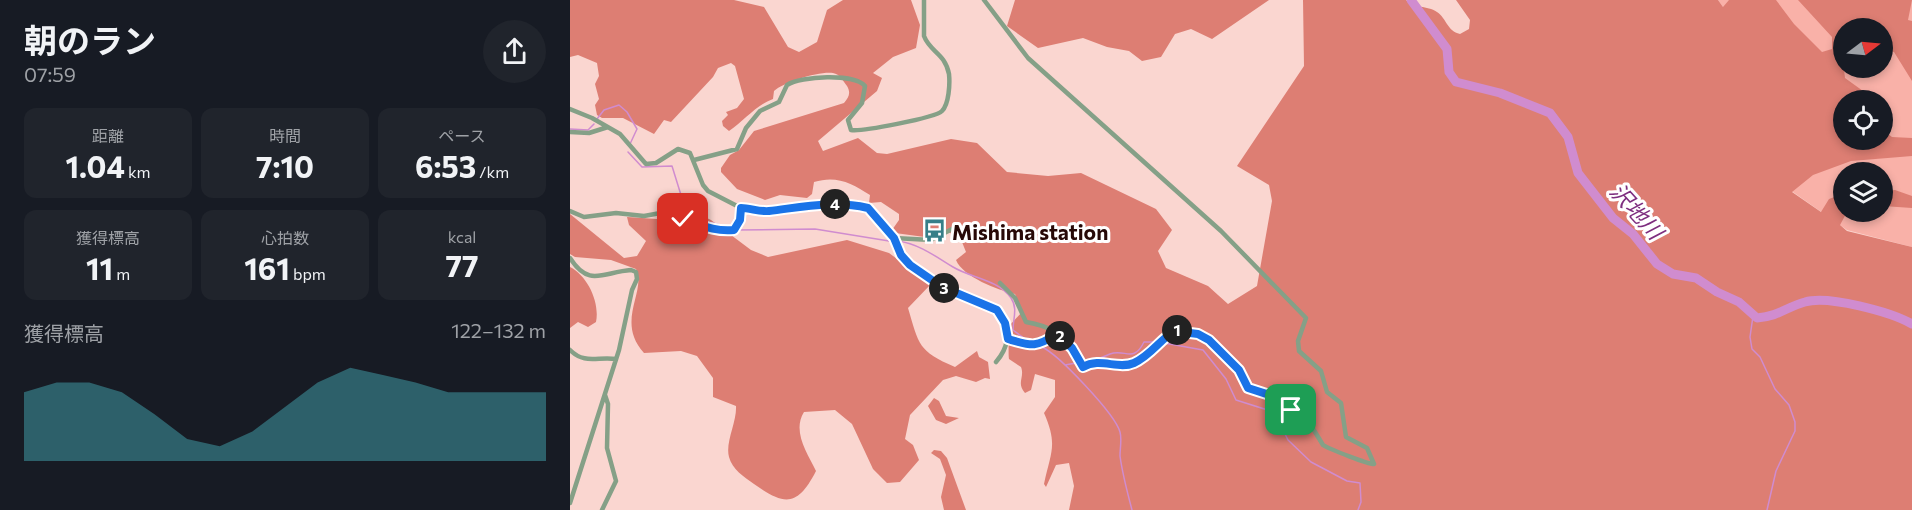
<!DOCTYPE html>
<html lang="ja">
<meta charset="utf-8">
<style>
:root{--surface:#171b24;--page:#20242c;--text:#f1f3f6;--muted:#9ea1a6;--accent:#377e88}
body{margin:0;font-family:Commissioner,"Noto Sans JP",sans-serif;background:var(--page);color:var(--text);height:100vh;display:flex;flex-direction:column;font-size:22px;white-space:nowrap}
*{box-sizing:border-box;margin:0}
p{font-size:20px;color:var(--muted)}
.icon{flex:none;width:33px;height:33px;fill:none;stroke:currentColor;stroke-width:2;stroke-linecap:round;stroke-linejoin:round}
.map{position:relative;flex:1;overflow:hidden}
.panel{display:flex;flex-direction:column;background:var(--surface);width:570px}
.panel>*{flex:none}
.needle{width:39px;rotate:74deg}
.buttons{position:absolute;left:1263px;top:18px;display:grid;gap:12px}
.buttons a{display:grid;place-items:center;width:60px;height:60px;border-radius:50%;background:var(--surface);box-shadow:0 3px 9px #0003;font-size:30px}
.pin{position:absolute;display:grid;place-items:center;width:51px;height:51px;color:#fff;margin:-26px;border-radius:12px;box-shadow:0 3px 9px #0006}
.km{position:absolute;width:30px;height:30px;margin:-15px;border-radius:50%;background:#222;color:#fff;font-size:16px;line-height:30px;text-align:center}
.round{display:grid;place-items:center;flex:none;width:63px;height:63px;border-radius:32px;background:var(--page)}
.headline{display:flex;align-items:center;justify-content:space-between;height:102px;padding:0 24px}
h1{font-size:33px;font-weight:700;line-height:45px}
.stats{display:grid;grid-template-columns:repeat(3,1fr);gap:9px;height:102px;padding:6px 24px}
.stats div{display:grid;align-content:center;border-radius:12px;background:var(--page);text-align:center}
.stats b{font-size:30px;font-weight:700}
.stats small{font-size:16px;font-weight:400}
.stats p{font-size:16px}
.chart{height:168px;padding:12px 24px}
.chart p{display:flex;justify-content:space-between}
.chart svg{width:100%;height:108px;margin-top:6px;fill:var(--accent);opacity:.7}
main{display:flex;flex:1;min-height:0}
.map>svg:first-child{display:block}
.green{fill:#f9b1a8;fill-rule:evenodd}
.forest{fill:#dd7e73}
.lines{fill:none;stroke-linecap:round;stroke-linejoin:round}
.stream{stroke:#d08ccf;stroke-width:1.5}
.river{stroke:#d08ccf;stroke-width:9}
.street{stroke:#85a087;stroke-width:4.5}
.route-casing{stroke:#fff;stroke-width:12}
.route{stroke:#1a73e8;stroke-width:8}
.labels{text-anchor:middle;dominant-baseline:central;stroke-width:6;stroke-linejoin:round;paint-order:stroke}
.poi-label{font-size:21px;font-weight:bold;fill:#270907;stroke:#fff;text-anchor:start}
.water-label{font-size:22px;font-style:italic;fill:#7e2e7f;stroke:#fff}
</style>
<main>
<section class="panel">
<div class="headline"><div><h1>朝のラン</h1><p>07:59</p></div><a class="round"><svg class="icon" aria-label="share" viewBox="0 0 24 24"><path d="M12 15V3M7 8l5-5 5 5M5 13v7h14v-7"/></svg></a></div>
<div class="stats">
<div><p>距離</p><b>1.04<small> km</small></b></div>
<div><p>時間</p><b>7:10</b></div>
<div><p>ペース</p><b>6:53<small> /km</small></b></div>
</div>
<div class="stats">
<div><p>獲得標高</p><b>11<small> m</small></b></div>
<div><p>心拍数</p><b>161<small> bpm</small></b></div>
<div><p>kcal</p><b>77</b></div>
</div>
<div class="chart"><p><span>獲得標高</span>122–132 m</p>
<svg viewBox="0 0 160 44" preserveAspectRatio="none"><path d="M0 44V16L10 12L20 12L30 16L40 25L50 35L60 38L70 32L80 22L90 12L100 6L110 9L120 12L130 16L140 16L150 16L160 16V44z"/></svg>
</div>
</section>
<div class="map">
<svg width="1342" height="510" viewBox="0 0 1342 510">
<rect width="100%" height="100%" fill="#fad6d0"/>
<!-- green -->
<path class="green" d="M1148,0H1342V247L1277,230L1173,157L1153,7ZM1274,28H1312V68H1274ZM1274,100H1312V140H1274ZM1274,172H1312V212H1274Z"/>
<!-- forest -->
<path class="forest" d="M0,0H164L194,7L218,47L229,52L247,42L257,10L273,0H341L350,25L346,48L323,57L303,73L312,78L307,91L248,141L253,151L288,138L307,153L317,154L381,139L407,143L437,172L478,176L511,173L586,209L602,230L588,251L596,268L638,286L658,304L687,286L702,201L699,185L667,166L734,66L733,0H836C844,9 857,5 867,12C877,19 877,31 890,34L899,29L900,20L886,0H1148L1153,7L1159,0H1206L1224,24L1252,52L1262,49V37L1228,0H1342L1338,20L1342,21V81L1324,52L1313,49L1312,28H1274L1273,49H1263L1269,51L1273,61L1275,78L1293,91L1297,100H1274V140H1312L1313,130L1322,137L1342,138V156L1281,161L1243,175L1222,192L1251,212L1259,199L1273,194L1274,212H1277L1270,225L1277,231L1342,247V510H499L504,486L499,463L486,465L476,487L474,484C481,451 488,445 474,413L485,397V380L465,374L461,390L455,393C446,383 455,377 451,367L439,359C438,354 439,332 440,325L452,312L445,294C428,290 393,277 386,260L396,252L390,237L375,231L362,238L325,233L322,230L329,220V214L311,202L299,203L300,195C282,183 266,175 244,182L242,194L237,198L210,195L195,200L167,189L151,172V168L160,155L169,150L184,131L274,103C279,97 281,93 277,86C273,81 270,74 263,73C249,71 214,82 204,91L203,99C186,105 174,121 159,131L153,126L152,121L158,115L156,112L167,108L174,99L165,66L161,63L148,68L143,77L101,122L94,120L84,134L53,118H32L27,115L25,105L29,99L25,84L29,76L27,63L8,55L0,57Z
M445,0H699L642,39L621,29L605,34L591,57L572,61L559,51L537,47L513,38L468,48L437,26Z
M1325,190L1342,196V208L1313,206V191Z
M98,199L141,220L181,250L198,257L277,240L319,253L361,284L338,308C349,345 348,351 385,367L407,351L409,357L418,362L420,379L415,378L406,382L386,376L373,380L340,415L335,439L343,445L349,460L330,482L317,483L303,469L282,424L265,410L234,412C222,431 237,453 246,471C227,508 214,505 184,484C174,477 162,469 159,457C155,442 167,422 166,406L143,397V378L127,356L111,351L74,353C45,321 77,292 66,269L41,260L5,257L0,254V214L54,258L67,256L76,241L59,225L57,217L87,219Z
M0,267C18,276 30,303 26,322L18,327L8,322L0,328Z
M364,398L369,401L376,416L389,418L376,424L366,420L358,406Z
M364,450L371,451L377,458L396,510H374L371,497L376,475L370,459L361,453Z"/>
<g class="lines">
<!-- stream -->
<path class="stream" d="M27,119L34,110L49,105L57,112L67,129L60,144
M0,129L18,130L24,124
M58,152L72,167L102,166L115,208L131,220L162,228
M166,230L245,229L319,241
M328,241C349,244 365,256 383,267C401,278 427,279 441,298C448,308 443,319 443,330L455,339L467,343
M1183,316L1180,337L1182,349L1190,357L1205,389L1219,405L1225,422V431L1206,471L1197,510
M594,343L633,350L656,379L666,400L704,412L718,440L741,462L777,481L790,483L791,502L788,510
M472,347C489,355 545,414 550,432C552,439 550,448 550,456C552,471 558,495 562,510
M521,361C529,359 533,357 540,354C555,348 563,364 574,342H589
M495,365L506,363"/>
<!-- river -->
<path class="river" d="M841,0L877,49L879,72L886,82L930,93L980,113L998,137L1008,173L1043,218L1063,234L1087,264L1103,274L1126,278L1147,292L1169,302L1187,318C1210,316 1216,307 1235,302C1258,295 1321,312 1342,324"/>
<!-- street -->
<path class="street" d="M414,0L458,58L651,231L736,318L728,341L729,351L751,371L757,392L771,403L776,437L797,448L804,464C800,465 759,449 753,445L742,427L709,398L678,388C662,364 640,327 604,331C591,340 580,356 564,363C548,370 530,357 513,367C508,361 507,356 503,350C494,333 474,325 456,322L445,298L430,283
M0,109L22,118L50,134L76,164L86,163L108,149L120,153L133,185L138,191L171,208L196,211L238,204H264L298,208L324,238L331,255L340,265L372,287L395,295L432,315C440,333 439,347 426,362
M0,132L19,133L38,127
M124,160L167,149L176,128L190,111L209,102L217,85C231,76 284,73 295,86L292,103L278,120L281,130C290,132 365,118 372,111C379,104 380,84 379,74C375,53 360,52 354,36V0
M0,211L14,217L46,213L74,216L96,212L143,230H164L170,220L171,208
M324,238L361,240L384,228
M0,258C19,288 33,272 61,270L66,272L67,279L62,290L49,350L0,503
M438,339C462,346 465,348 487,334
M0,350C15,365 28,356 46,359
M32,510L46,481L37,448L38,404L35,395"/>
</g>
<g class="lines">
<defs>
<path id="route" d="M113,219C131,225 145,232 164,230L170,220L171,208C180,208 190,212 199,211C233,207 264,200 298,208L324,238L331,255L340,265L372,287L427,310L435,323L438,339C462,346 465,348 487,334L502,348L513,367C530,357 548,370 564,363C580,356 590,340 604,331L628,334L639,340L669,370L678,388L709,398L721,410"/>
</defs>
<!-- route casing -->
<use href="#route" class="route-casing"/>
<!-- route -->
<use href="#route" class="route"/>
</g>
<!-- icons -->
<defs>
<symbol id="bus-bare" viewBox="-9 -9 18 18"><path d="M-5-6H5V4H4V6H2V4H-2V6H-4V4H-5ZM-3.5-4V0h7V-4ZM-3.5 1.2v1.5H-2V1.2ZM2 1.2v1.5H3.5V1.2Z" fill="#377e88" stroke="#fff" stroke-width="2.5" paint-order="stroke"/></symbol>
</defs>
<g fill-rule="evenodd">
<use href="#bus-bare" x="348" y="214" width="33" height="33"/>
</g>
<g class="labels">
<!-- poi labels -->
<g class="poi-label">
<text x="382" y="231">Mishima station</text>
</g>
<!-- water labels -->
<g class="water-label">
<text transform="translate(1067 211) rotate(48)">沢地川</text>
</g>
</g>
</svg>
<div class="buttons">
<a><svg class="needle" viewBox="-14 -14 28 28"><path d="M0-13l5 13h-10z" fill="#e53935"/><path d="M0 13l5-13h-10z" fill="#9ea1a6"/></svg></a>
<a><svg class="icon" aria-label="locate" viewBox="0 0 24 24"><circle cx="12" cy="12" r="6"/><path d="M12 2v4M12 18v4M2 12h4M18 12h4"/></svg></a>
<a><svg class="icon" aria-label="layers" viewBox="0 0 24 24"><path d="M12 4l9 5-9 5-9-5zM3 14l9 5 9-5"/></svg></a>
</div>
<div class="pin" style="left:721px;top:410px;background:#1e9e55"><svg class="icon" aria-label="arrive" viewBox="0 0 24 24"><path d="M6 21V4h12l-3 4 3 4H6"/></svg></div>
<div class="pin" style="left:113px;top:219px;background:#d93025"><svg class="icon" aria-label="check" viewBox="0 0 24 24"><path d="M5 12l5 5 9-10"/></svg></div>
<b class="km" style="left:607px;top:330px">1</b>
<b class="km" style="left:490px;top:336px">2</b>
<b class="km" style="left:374px;top:288px">3</b>
<b class="km" style="left:265px;top:204px">4</b>
</div>
</main>
